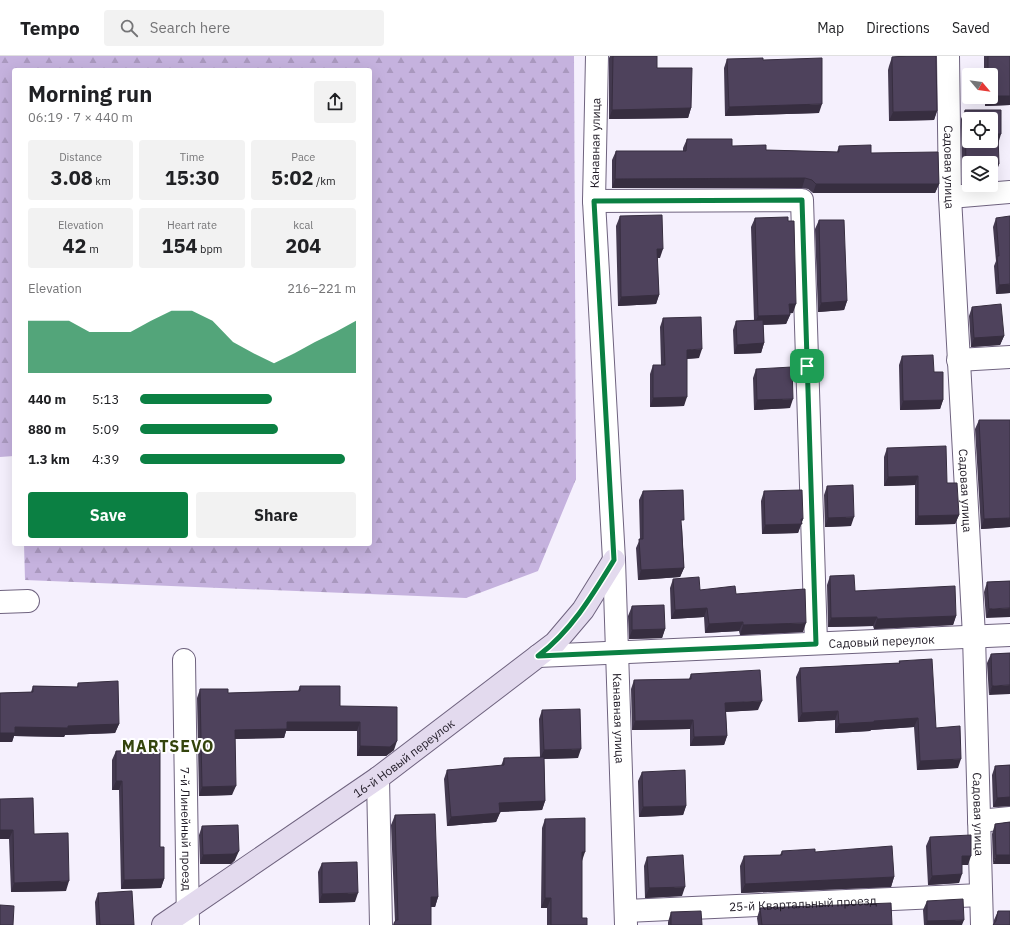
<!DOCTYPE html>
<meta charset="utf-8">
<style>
:root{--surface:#fff;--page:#f2f2f2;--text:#202124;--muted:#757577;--line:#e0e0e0;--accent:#0b8043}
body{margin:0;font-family:"IBM Plex Sans",sans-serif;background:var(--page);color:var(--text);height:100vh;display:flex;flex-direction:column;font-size:15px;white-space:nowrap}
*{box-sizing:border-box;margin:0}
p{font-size:13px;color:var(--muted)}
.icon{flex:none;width:22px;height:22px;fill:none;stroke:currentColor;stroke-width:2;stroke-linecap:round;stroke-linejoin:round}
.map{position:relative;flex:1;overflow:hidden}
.drawer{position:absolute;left:12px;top:12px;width:360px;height:478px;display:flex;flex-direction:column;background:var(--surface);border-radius:4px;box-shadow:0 4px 16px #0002}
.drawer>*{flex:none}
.needle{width:26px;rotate:119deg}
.controls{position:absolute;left:962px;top:12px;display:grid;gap:8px}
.controls a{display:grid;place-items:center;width:36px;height:36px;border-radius:4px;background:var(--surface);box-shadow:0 4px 16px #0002;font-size:20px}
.pin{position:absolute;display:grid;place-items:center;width:34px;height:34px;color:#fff;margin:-17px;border-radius:8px;box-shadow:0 2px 6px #0006}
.round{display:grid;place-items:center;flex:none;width:42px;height:42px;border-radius:4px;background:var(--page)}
.summary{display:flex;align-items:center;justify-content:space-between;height:68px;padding:0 16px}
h1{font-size:22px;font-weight:700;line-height:30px}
.metrics{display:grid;grid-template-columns:repeat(3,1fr);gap:6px;height:68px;padding:4px 16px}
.metrics div{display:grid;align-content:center;border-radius:4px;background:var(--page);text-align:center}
.metrics b{font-size:20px;font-weight:700}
.metrics small{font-size:11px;font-weight:400}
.metrics p{font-size:11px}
.chart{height:112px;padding:8px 16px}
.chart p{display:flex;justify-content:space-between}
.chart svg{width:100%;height:72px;margin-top:4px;fill:var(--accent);opacity:.7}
.button{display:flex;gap:8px;margin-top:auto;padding:8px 16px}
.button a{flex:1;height:46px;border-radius:4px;background:var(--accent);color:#fff;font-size:16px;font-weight:700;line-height:46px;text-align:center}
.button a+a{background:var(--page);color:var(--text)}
ul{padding:0 16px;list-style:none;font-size:13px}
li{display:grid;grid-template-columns:64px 48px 1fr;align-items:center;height:30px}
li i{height:10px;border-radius:5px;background:var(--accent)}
header{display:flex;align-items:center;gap:24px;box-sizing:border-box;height:56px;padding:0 20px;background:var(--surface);border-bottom:1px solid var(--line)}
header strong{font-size:19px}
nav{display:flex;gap:22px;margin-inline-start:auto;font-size:14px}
.search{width:280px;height:36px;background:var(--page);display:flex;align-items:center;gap:10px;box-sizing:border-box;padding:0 14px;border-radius:4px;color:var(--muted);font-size:15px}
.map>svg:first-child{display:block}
.forest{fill:url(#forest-firs)}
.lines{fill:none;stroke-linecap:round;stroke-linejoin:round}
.street-casing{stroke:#6f637f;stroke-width:24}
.secondary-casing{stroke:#6f637f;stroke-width:24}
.street{stroke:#fff;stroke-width:22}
.secondary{stroke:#e3daee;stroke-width:22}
.wall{fill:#43394f}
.shaded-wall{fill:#372e40}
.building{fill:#4e425c;stroke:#372e40;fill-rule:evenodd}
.route-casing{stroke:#fff;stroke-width:8}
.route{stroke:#0b8043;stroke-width:5}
.labels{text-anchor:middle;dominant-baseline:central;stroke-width:4;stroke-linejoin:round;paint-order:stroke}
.street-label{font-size:12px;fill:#201b26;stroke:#fff}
.district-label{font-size:16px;font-weight:bold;letter-spacing:1px;fill:#34440d;stroke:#fff}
</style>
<header>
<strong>Tempo</strong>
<div class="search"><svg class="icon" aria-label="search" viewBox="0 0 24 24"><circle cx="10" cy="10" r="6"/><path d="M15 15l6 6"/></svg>Search here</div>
<nav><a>Map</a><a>Directions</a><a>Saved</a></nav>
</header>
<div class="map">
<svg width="1010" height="869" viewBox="0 0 1010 869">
<defs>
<pattern id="forest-firs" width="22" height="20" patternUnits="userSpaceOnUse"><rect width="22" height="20" fill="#c5b2de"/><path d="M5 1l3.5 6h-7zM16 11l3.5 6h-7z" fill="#a998be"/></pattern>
</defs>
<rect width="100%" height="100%" fill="#f5f0fd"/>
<!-- forest -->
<path class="forest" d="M0,0H574L576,423L538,515L466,542L25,524L24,488H370V14H14V400L0,401Z"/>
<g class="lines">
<defs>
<g id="street">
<path id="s1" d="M597,0L594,145L614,504L626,869"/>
<path id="s2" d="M948,0L950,141L974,580L982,869"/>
<path d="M950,141L1010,136"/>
<path d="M594,145L802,144L816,587"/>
<path d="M958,304L1010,301"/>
<path d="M0,546L28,545"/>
<path id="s3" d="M538,600L1010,579"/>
<path id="s4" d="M184,604L188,869"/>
<path d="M378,722L381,869"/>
<path d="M979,765L1010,762"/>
<path id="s5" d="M626,855L981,839"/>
</g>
<g id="secondary">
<path id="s6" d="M163,869L378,722L555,587L583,554L614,504"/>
</g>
</defs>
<!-- street casing -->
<use href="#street" class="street-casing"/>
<!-- secondary casing -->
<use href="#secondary" class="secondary-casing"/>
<!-- street -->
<use href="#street" class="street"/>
<!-- secondary -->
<use href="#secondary" class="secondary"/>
</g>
<!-- wall -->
<path class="wall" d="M610,0H657V12L691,52L688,62L609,63V2Z
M903,0H936L937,55L934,64L889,65L888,14L889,10L892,1Z
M984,0H1010V49L985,50V41H991V19H984Z
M727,3L763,4L819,57L725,60L724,12Z
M965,54L999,108L996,117L962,119L961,63Z
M687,83L732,90L766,94L837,96L839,90L871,97L939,128L935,137H813L808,133L802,132H612V104L616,95H683V92Z
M620,160L660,202H657L659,239L656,248L618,250L616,170Z
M755,162L793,257H790V259L786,268L763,269L764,287L761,297L734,298L733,274L736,265L754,264L751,171Z
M996,162L1010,237L996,238L994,210L996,205L993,171Z
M819,164L847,245L844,254L818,256L815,173Z
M972,251L1004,280L1000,289L971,291L969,260Z
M663,262L699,302L687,303L684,350L650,351V318L653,309H661L660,271Z
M902,300L934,316L943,344L940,353L900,354L899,309Z
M756,313L790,352L754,354L753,322Z
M979,364L1010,471L981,473L975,373Z
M887,392L947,427L959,459L955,468L915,469V429L884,430V401Z
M827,430L851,470L825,471L824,439Z
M643,435L682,470L684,512L680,521L638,524L636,492L640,483L639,444Z
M764,435L803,463L798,477L762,478L761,445Z
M830,520L855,535L956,560L953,569L874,573L873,570L828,571L827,529Z
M673,523L700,534L736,538L803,576L740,579L739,575L705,577L704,561L671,563L670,532Z
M1010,525L986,562L984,536L987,526Z
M632,550L665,573L662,582L629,583L628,560Z
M1010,597L989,639L987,607L991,598Z
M899,605L936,672L958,712L917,714L914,671L871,674L870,675L835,677V664L798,666L796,621L800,612L899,607Z
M691,618L758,654L726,656L727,680L724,689L690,690V673L632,674L631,633L634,624L689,623Z
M78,627L119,668L115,677L65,679L64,681L14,680L12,686H0V637L31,636L33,630L77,631Z
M300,630L340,650L394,694L386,700H357V675H286L284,682L235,683L232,739L199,740L197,642L200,633L228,637L298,635Z
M542,654L578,702L544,703L545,745L542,754L500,756L496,766L447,770L444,723L447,714L501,710L504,702L540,701L539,663Z
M116,695L160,791L164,823L161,832L121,833L119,734H112V704Z
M1010,709V750L993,751L992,719L995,710Z
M642,716L686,750L683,759L639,761L638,725Z
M0,743L34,778L66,835L11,836L9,783Z
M395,759L438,841L435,851H431V869H393L395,866L391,769Z
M545,763L582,805V862L587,869H547V852H541L542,772Z
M1010,766L993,808L992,778L995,768Z
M202,770L235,804L231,808H200L199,779Z
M930,781L968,809H962L959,827L928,829L926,790Z
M782,795L815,796L894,821L891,831L741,837L740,810L744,800L780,799Z
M647,801L682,840L645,842L644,810Z
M322,807L355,846L319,847L318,816Z
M98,837L134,869H96L95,846Z
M927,845L962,869H924L923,854Z
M760,852L892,869H758L757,862Z
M998,855H1010L994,868V864Z
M671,856L702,869H668V866Z"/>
<!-- shaded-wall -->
<path class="shaded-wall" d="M991,40H1010V49L985,50L988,41H991Z
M822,48L819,57L725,60L729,51Z
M691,52L688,62L609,63L612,54Z
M937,55L934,64L889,65L893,56Z
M998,78H1001L998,88Z
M991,108H999L996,117H991Z
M969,109V118L962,119L966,110Z
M805,122L802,132H612L615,123Z
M816,128H939L935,137H813Z
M657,193H663L660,202H654Z
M1010,228V237L996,238L999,229Z
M659,239L656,248L618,250L621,241Z
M847,245L844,254L818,256L821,247Z
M789,248H796L793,257L786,258Z
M790,259L786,268L754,269L758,260Z
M1004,280L1000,289L971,291L974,282Z
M764,287L761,297L734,298L737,289Z
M702,293L699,302L683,303L687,294Z
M687,341L684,350L650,351L653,342Z
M793,343L790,352L754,354L757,344Z
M943,344L940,353L900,354L903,345Z
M918,420L915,429L884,430L888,421Z
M959,459L955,468L915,469L918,460Z
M854,461L851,470L825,471L828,462Z
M1010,462V471L981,473L984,463Z
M803,463L798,477L762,478L765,469Z
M684,512L680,521L638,524L641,514Z
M707,552L704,561L671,563L675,554Z
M1010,552V561L986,562L989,553Z
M956,560L953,569L874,573L877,563Z
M877,561L873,570L828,571L831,562Z
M743,566L739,575L705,577L709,568Z
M806,567L803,576L740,579L743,569Z
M665,573L662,582L629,583L632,574Z
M1010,629V638L989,639L992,630Z
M762,645L758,654L722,656L725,647Z
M838,655L835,664L798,666L802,657Z
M918,662L914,671L871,674L870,675L835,677L839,668L874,665Z
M693,664L690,673L632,674L635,665Z
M287,666H360L357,675H286L284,682L231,683L235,674Z
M119,668L115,677L65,679L64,681L14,680L12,686H0V677L15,671Z
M727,680L724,689L690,690L694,681Z
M397,685L394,694L386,700H357L360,690Z
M581,693L578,702L540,703L544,694Z
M961,703L958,712L917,714L920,705Z
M116,725H122L119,734H112Z
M236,730L232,739L199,740L202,731Z
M1010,741V750L993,751L997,742Z
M545,745L542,754L496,756L499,747Z
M686,750L683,759L639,761L643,751Z
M500,757L496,766L447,770L451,761Z
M0,774H13L9,783H0Z
M239,795L235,804L231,808H200L203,799Z
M582,796H585L582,805Z
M996,799H1010V808H993Z
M962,800H971L968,809H958Z
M962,818L959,827L928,829L932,820Z
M894,821L891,831L741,837L745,828Z
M164,823L161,832L121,833L124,824Z
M69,825L66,835L11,836L14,827Z
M685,831L682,840L645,842L649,832Z
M358,837L355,846L319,847L322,838Z
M431,841H438L435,851H428Z
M545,842H551L547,852H541Z
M964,864L962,869H926L927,865Z"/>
<!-- building -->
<path class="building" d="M613,0H657V12H692L691,52L612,54Z
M906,0H936L937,55L893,56L892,5V1Z
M988,0H1010V40H991V19H988Z
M763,2V4L822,2V48L729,51L727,3Z
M965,54H1001V78H998L999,108H991V107H969V109L966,110ZM969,63H991V85H969Z
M687,83H732V90L766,89V94L839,96V90L871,89V97L938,96L939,128H816L812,124L805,122L615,123L616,95H686Z
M662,159L663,193H657L659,239L621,241L620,160Z
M1010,160V228L999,229L997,200H999L996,162Z
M788,161V165H794L796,248H789L790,259L758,260L755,162Z
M819,164H844L847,245L821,247Z
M1001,248L1004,280L974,282L972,251Z
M701,261L702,293L687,294V341L653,342V309H665L663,262Z
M763,264L764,287L737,289L736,265Z
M933,299L934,316H943V344L903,345L902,300Z
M792,311L793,343L757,344L756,313Z
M979,364H1010V462L984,463Z
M946,390L947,427H957L959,459L918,460V420L888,421L887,392Z
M853,429L854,461L828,462L827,430Z
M683,434L684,464H681L684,512L641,514L639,483H643V435Z
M802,434L803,463H801L802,468L765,469L764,435Z
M854,519L855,535L955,530L956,560L877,563V561L831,562L830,520Z
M699,521L700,534L735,530L736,538L805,533L806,567L743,569V566L709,568L707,552L675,554L673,523Z
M1010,525V552L989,553L987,526Z
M664,549L665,573L632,574V550Z
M1010,597V629L992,630L991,598Z
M932,603L936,672L960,670L961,703L920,705L918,662L874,665V666L839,668L838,655L802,657L800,612L900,607L899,605Z
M760,614L762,645L725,647L727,680L694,681L693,664L635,665L634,624L691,623V618Z
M118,625L119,668L68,670V672L15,671V677H0V637L33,636V630L78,631V627Z
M300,630H340V650L397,651V685L390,691L360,690V666H287V673L235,674L236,730L202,731L200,633H228V637L300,635Z
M580,653L581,693L544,694L542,654Z
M160,694V791H164V823L124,824L122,725H116V695Z
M544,701L545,745L499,747L500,757L451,761L447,714L504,709V702Z
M1010,709V741L997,742L995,710Z
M685,714L686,750L643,751L642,716Z
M33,742L34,778L68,777L69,825L14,827L13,774H0V743Z
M435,758L438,841H431V869H394V867L396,864H398L395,759Z
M585,762V796H582V862H587V869H551V842H545V763Z
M1010,766V799H996L995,768Z
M238,769L239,795L234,798L203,799L202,770Z
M971,779V800H962V818L932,820L930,781Z
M892,790L894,821L745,828L744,800L782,799V795L815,793V796Z
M683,799L685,831L649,832L647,801Z
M357,806L358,837L322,838V807Z
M132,835L134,869H100L98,837Z
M963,843L964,864L927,865V845Z
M891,847L892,869H762L760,852Z
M0,849L14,850L13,869H0Z
M701,855L702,869H671V856Z
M998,855H1010V869H993L996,865Z"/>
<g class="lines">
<defs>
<path id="route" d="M802,144L816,588L538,600C571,575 592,540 614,504L594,145Z"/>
</defs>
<!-- route casing -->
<use href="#route" class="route-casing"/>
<!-- route -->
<use href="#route" class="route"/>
</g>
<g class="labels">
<!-- street labels -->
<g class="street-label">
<text transform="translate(595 87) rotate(-89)">Канавная улица</text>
<text stroke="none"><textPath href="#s2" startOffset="111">Садовая улица</textPath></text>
<text stroke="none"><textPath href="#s2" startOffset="435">Садовая улица</textPath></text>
<text stroke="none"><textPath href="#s3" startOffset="344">Садовый переулок</textPath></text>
<text stroke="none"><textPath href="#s1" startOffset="663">Канавная улица</textPath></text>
<text stroke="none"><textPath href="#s6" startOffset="293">16-й Новый переулок</textPath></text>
<text stroke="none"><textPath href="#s2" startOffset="759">Садовая улица</textPath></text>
<text stroke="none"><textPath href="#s4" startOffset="169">7-й Линейный проезд</textPath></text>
<text stroke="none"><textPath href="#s5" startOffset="177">25-й Квартальный проезд</textPath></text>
</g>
<!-- district labels -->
<g class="district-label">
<text x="168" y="690">MARTSEVO</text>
</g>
</g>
</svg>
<div class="controls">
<a><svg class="needle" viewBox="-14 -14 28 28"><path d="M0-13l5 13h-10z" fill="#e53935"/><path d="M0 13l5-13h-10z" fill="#757577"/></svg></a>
<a><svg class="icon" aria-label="locate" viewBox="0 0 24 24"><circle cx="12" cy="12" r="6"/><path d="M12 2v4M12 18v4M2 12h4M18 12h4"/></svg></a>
<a><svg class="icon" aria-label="layers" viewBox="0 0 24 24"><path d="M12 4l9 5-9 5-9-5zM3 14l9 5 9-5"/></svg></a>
</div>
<div class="pin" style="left:807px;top:310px;background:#1e9e55"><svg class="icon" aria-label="arrive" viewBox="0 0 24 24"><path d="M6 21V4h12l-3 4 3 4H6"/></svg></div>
<section class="drawer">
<div class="summary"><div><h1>Morning run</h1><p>06:19 · 7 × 440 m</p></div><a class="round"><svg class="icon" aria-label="share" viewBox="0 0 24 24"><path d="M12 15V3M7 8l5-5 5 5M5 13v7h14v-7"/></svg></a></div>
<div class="metrics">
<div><p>Distance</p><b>3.08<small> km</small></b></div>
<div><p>Time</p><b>15:30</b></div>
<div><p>Pace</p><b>5:02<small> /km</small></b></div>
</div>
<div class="metrics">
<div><p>Elevation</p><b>42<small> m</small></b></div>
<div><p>Heart rate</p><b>154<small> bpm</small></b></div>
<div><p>kcal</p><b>204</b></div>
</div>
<div class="chart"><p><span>Elevation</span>216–221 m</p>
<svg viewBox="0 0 160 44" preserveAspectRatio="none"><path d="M0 44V12L10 12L20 12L30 19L40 19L50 19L60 12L70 6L80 6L90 12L100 25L110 32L120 38L130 32L140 25L150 19L160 12V44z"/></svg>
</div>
<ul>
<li><b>440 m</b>5:13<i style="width:61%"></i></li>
<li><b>880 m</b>5:09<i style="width:64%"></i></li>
<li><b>1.3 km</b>4:39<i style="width:95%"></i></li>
</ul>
<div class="button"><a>Save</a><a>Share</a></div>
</section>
</div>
